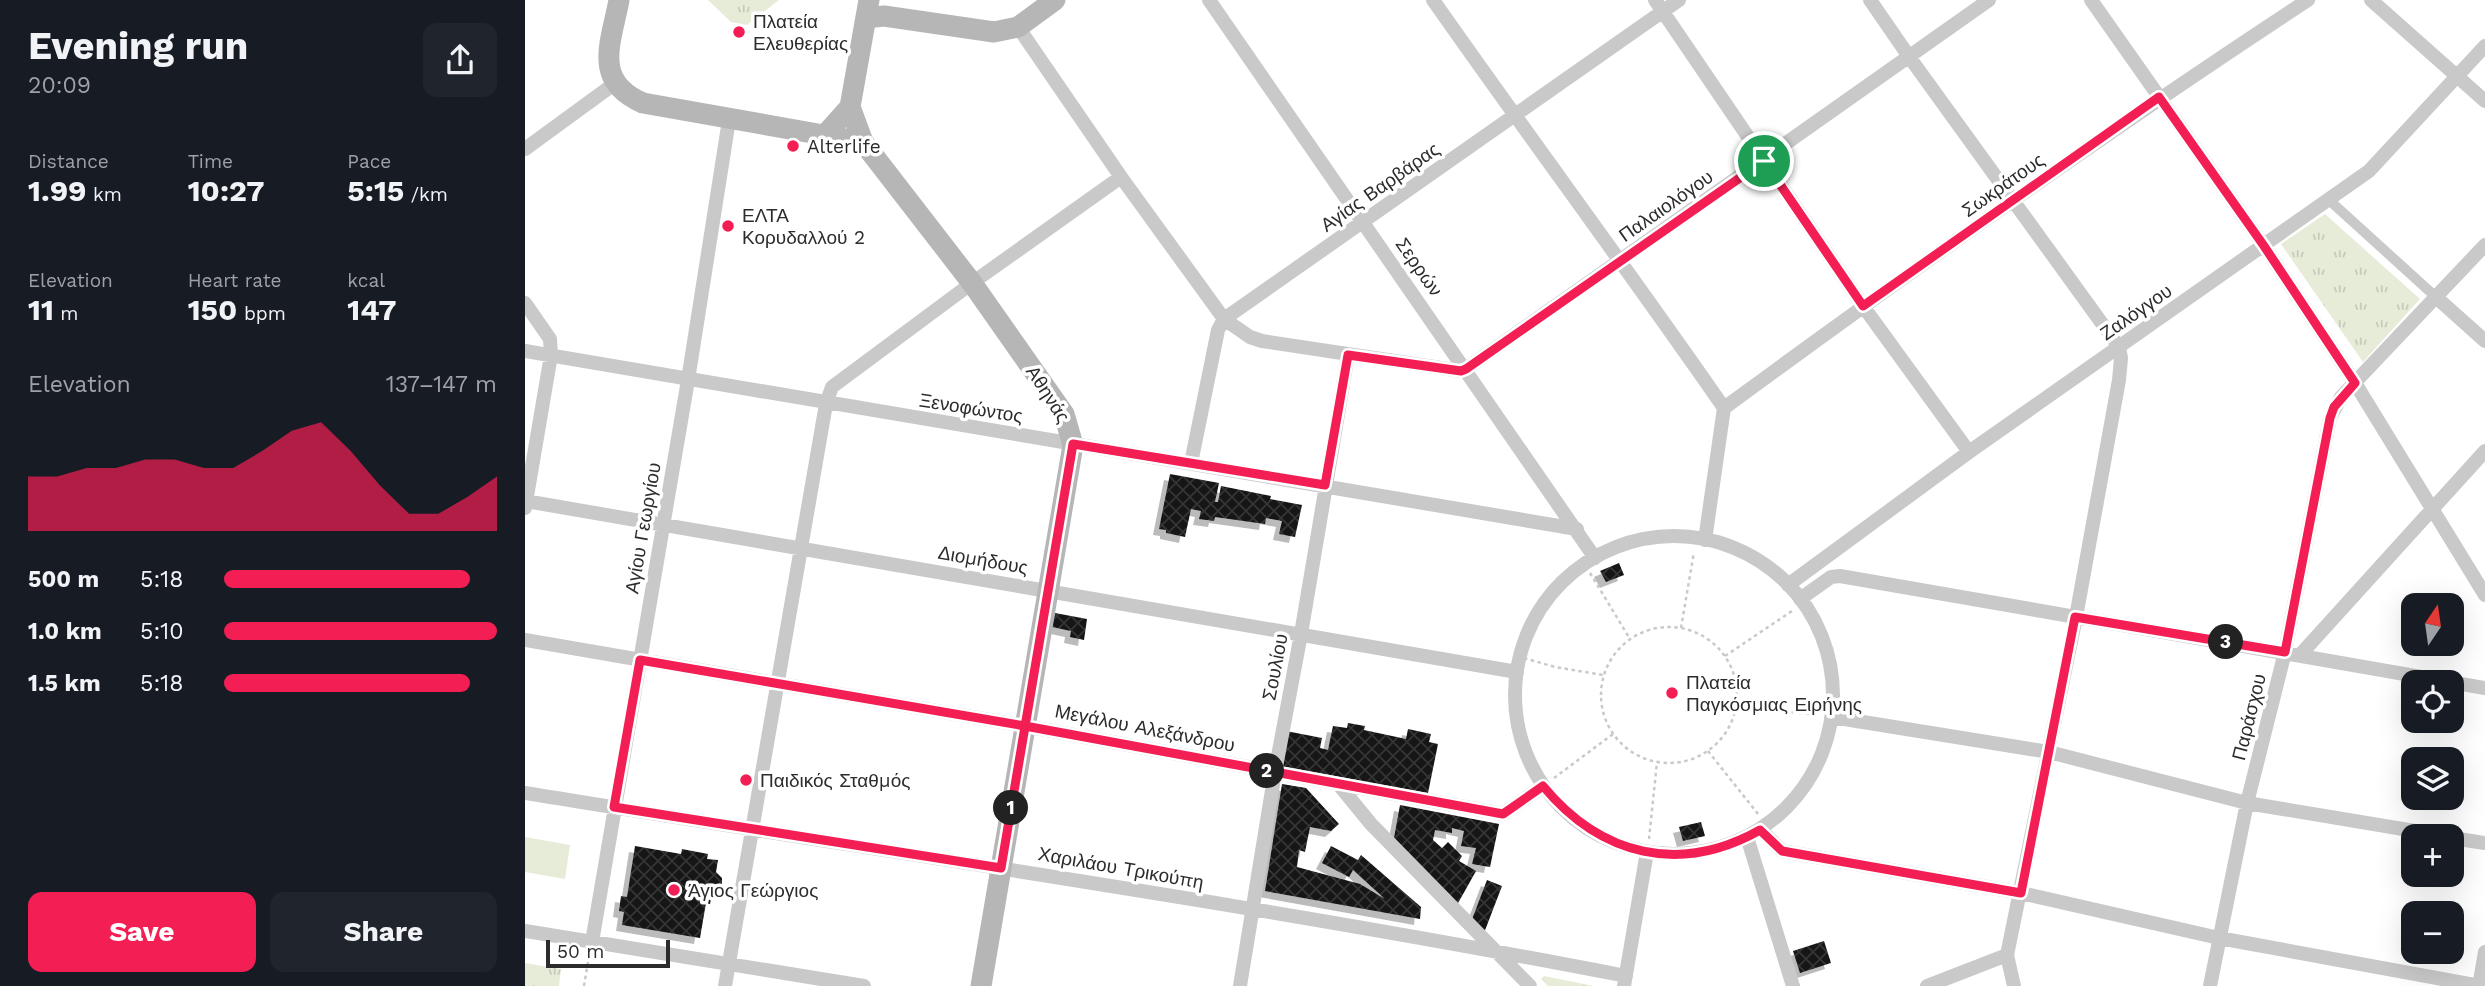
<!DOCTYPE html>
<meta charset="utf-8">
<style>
:root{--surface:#171b24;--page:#20242c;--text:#f1f3f6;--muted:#9ea1a6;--accent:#f31f54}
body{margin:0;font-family:"Work Sans",sans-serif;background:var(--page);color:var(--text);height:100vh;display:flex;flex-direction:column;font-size:26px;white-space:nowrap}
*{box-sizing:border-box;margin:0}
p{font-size:23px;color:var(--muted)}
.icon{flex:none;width:38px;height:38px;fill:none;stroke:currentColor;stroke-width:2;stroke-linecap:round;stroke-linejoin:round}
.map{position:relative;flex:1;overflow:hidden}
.side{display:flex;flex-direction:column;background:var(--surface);width:525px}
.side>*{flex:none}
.needle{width:46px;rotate:13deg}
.buttons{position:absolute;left:1876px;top:593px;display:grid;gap:14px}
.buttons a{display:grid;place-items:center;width:63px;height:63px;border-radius:14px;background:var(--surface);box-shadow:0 7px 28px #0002;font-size:35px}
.scale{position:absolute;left:21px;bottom:18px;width:124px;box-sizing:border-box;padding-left:7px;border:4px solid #2c2c2c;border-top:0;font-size:19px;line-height:24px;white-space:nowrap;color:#2c2c2c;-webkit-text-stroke:5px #fff;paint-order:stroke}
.pin{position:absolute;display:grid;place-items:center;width:60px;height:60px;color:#fff;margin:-30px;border:4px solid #fff;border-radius:50%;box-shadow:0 2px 7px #0007}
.km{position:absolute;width:35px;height:35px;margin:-18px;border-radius:50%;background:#222;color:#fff;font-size:19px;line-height:35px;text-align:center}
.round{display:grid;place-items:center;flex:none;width:74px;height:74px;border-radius:14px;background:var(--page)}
.headline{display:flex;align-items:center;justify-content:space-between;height:119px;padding:0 28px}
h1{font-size:38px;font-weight:700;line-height:52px}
.figures{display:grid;grid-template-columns:repeat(3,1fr);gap:10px;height:119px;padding:7px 28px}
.figures div{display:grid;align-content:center}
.figures b{font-size:30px;font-weight:700}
.figures small{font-size:19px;font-weight:400}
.figures p{font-size:19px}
.chart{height:196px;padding:14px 28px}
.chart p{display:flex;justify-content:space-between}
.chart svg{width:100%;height:126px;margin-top:7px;fill:var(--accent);opacity:.7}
.button{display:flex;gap:14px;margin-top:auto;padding:14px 28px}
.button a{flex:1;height:80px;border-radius:14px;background:var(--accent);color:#fff;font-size:28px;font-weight:700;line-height:80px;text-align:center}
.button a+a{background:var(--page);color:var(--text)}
ul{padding:0 28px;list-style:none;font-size:23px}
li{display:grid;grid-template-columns:112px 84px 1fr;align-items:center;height:52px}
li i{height:18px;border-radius:9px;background:var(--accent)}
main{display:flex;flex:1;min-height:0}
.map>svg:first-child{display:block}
.grass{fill:#e6ecd8}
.park{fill:url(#park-tufts)}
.building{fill:url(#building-cross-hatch);filter:url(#shadow)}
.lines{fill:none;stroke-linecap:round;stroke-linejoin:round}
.path{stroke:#c9c9c9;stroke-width:2.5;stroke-dasharray:3.5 3.5;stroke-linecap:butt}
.pedestrian{stroke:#c9c9c9;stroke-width:10}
.minor{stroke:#c9c9c9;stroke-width:14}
.secondary{stroke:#b6b6b6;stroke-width:21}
.route-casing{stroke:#fff;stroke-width:14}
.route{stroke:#f31f54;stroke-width:9}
.poi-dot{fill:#f31f54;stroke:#fff;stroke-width:2.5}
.labels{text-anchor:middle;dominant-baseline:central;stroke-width:7;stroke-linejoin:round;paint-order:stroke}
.poi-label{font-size:19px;fill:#2c2c2c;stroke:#fff;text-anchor:start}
.street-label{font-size:19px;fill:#2c2c2c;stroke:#fff}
</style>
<main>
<section class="side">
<div class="headline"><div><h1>Evening run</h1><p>20:09</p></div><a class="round"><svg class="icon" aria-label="share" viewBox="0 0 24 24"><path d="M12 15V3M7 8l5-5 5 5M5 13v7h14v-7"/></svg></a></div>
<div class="figures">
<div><p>Distance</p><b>1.99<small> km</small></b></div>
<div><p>Time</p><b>10:27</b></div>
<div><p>Pace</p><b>5:15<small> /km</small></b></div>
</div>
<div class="figures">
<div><p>Elevation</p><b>11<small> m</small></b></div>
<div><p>Heart rate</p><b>150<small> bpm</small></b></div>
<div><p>kcal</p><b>147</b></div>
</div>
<div class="chart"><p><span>Elevation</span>137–147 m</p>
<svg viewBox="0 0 160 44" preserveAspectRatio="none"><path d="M0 44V25L10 25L20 22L30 22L40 19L50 19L60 22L70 22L80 16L90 9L100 6L110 16L120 28L130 38L140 38L150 32L160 25V44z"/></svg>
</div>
<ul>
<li><b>500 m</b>5:18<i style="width:90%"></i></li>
<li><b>1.0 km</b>5:10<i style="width:100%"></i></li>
<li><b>1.5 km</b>5:18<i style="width:90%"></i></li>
</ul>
<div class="button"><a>Save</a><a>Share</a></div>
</section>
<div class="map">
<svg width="1960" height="986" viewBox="0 0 1960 986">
<defs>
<pattern id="park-tufts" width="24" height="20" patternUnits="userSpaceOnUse" patternTransform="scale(1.75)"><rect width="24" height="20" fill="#e6ecd8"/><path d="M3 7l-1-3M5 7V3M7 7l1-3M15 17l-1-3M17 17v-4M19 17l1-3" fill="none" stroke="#c5cbba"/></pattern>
<pattern id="building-cross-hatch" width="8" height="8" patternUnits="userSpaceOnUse" patternTransform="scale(1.75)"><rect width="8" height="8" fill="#131313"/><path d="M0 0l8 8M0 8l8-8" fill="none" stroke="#363636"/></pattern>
<filter id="shadow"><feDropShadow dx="-6" dy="6" stdDeviation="0" flood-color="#0004"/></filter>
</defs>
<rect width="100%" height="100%" fill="#fff"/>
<!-- grass -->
<path class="grass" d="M0,837L45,845L40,879L0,872Z"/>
<!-- park -->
<path class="park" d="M183,0H254L222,25L206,22Z
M1800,214L1895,299L1838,362L1756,244Z
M0,963L36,969L34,986H0Z
M1019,976L1069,986H1023L1016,979Z"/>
<!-- building -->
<path class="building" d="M645,474L694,483L690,502H693L696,486L746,496L745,499L777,505L770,537L754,534L757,521L741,518L740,524L690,517L689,521L674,519L676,511L666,509L660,537L641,533V530L634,529Z
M1094,563L1099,575L1081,582L1075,571Z
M530,613L562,619L559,640L545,637L546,631L527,627Z
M823,723L840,726L839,730L881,739L883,729L906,734L904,742L913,744L902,798L754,769L761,731L797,738L795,748L803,750L808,726L822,728Z
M757,784L781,788L814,824L806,831L785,827L780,852L774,850L772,867L835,884L860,899L828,870L824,877L797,863L806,846L833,860L836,855L896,907L895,919L740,891Z
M875,805L974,824L965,867L947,864L951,848L936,846L939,831L927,828V833L910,830L908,840L917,848L923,842L937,856L934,861L951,871L932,905L869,838Z
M1176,822L1180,836L1158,841L1154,827Z
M110,846L156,854L157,849L183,854L182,859L193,860L191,872L197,878V887L194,892L187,894L185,904L181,903L175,938L97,925L99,912L94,911L96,896L102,897Z
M962,880L977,886L959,933L946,922Z
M1299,941L1306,963L1275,973L1268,951Z"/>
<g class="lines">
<!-- path -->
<path class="path" d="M1065,573L1105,639
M1076 695a68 68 0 1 1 136 0a68 68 0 1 1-136 0Z
M1156,628L1169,552
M1200,656L1267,611
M999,658L1030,667L1078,675
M1211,706L1292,715
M1183,751L1233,814
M1029,778L1088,734
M1124,839L1132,762
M59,986L64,956"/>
<!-- pedestrian -->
<path class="pedestrian" d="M1804,200L1912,298"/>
<!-- minor -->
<path class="minor" d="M684,0L1070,558
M908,0C1004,137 1104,271 1199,408
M1130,0L1338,306L1444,452
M1345,0L1385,58L1594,347L1596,358L1594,380L1551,617L1482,955L1489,986
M1566,0L1739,246L1830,383L1960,595
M1846,0L1960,101
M493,27L596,177L699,319L725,337L737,341L936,371L941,369L1464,0
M0,149L89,84
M1912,298L1960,341
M0,303L25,339L26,355L0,508
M0,351C350,412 701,467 1052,529
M1199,408C1391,267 1585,130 1783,0
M666,463L693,330L699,319L1154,0
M0,501L992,672
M990 695a159 159 0 1 1 318 0a159 159 0 1 1-318 0Z
M1180,540L1199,408
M1263,585L1444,452L1844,171L1960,46
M1275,599L1306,577L1315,576L1960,688
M0,640L500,726L978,814L1018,786
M1775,655L1960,451
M1307,717L1524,752L1722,803L1920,836
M814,785L846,824L1005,986
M0,793C367,853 736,905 1101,976
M1235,829L1257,851L1496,893L1694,938L1955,986
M1222,837L1268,986
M1927,838L1960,843
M0,931L339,986
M67,942L163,380L204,120
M200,986L301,404L307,387L447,283L596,177
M715,986L750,772L776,634L823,355
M1099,986L1122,852
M1402,986L1482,955
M1685,986L1722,803L1760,652L1805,418L1816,397L1960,245
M1954,986L1960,952"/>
<!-- secondary -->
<path class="secondary" d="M94,0C86,43 67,81 118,103L338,142
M341,18L359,16L469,32L493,27L530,0
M325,107L338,142L447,283L539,414L548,445L456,986
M300,135L325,107L344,0"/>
</g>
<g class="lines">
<defs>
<path id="route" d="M1239,161L941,369L936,371L823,355L800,485L548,444C524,586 500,727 476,868L89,807L115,660L500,726L978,814L1018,786C1076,856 1155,875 1235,830L1257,851L1496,893L1550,617L1760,652L1805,418L1809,407L1830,383L1739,246L1634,97L1338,306L1239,161"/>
</defs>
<!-- route casing -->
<use href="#route" class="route-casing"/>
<!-- route -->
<use href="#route" class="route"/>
</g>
<!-- markers -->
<g class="poi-dot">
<circle cx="214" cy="32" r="7"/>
<circle cx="268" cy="146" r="7"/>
<circle cx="203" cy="226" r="7"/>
<circle cx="1147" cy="693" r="7"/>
<circle cx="221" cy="780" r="7"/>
<circle cx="149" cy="890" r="7"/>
</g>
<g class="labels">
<!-- poi labels -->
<g class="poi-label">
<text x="228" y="21">Πλατεία<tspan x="228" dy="22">Ελευθερίας</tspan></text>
<text x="282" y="146">Alterlife</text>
<text x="217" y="215">ΕΛΤΑ<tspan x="217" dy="22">Κορυδαλλού 2</tspan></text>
<text x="1161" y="682">Πλατεία<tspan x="1161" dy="22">Παγκόσμιας Ειρήνης</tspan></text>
<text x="235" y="780">Παιδικός Σταθμός</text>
<text x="163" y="890">Άγιος Γεώργιος</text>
</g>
<!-- street labels -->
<g class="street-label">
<text transform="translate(1478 185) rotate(-35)">Σωκράτους</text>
<text transform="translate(855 187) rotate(-35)">Αγίας Βαρβάρας</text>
<text transform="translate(1141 206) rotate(-35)">Παλαιολόγου</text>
<text transform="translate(894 267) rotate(55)">Σερρών</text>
<text transform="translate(1611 312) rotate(-35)">Ζαλόγγου</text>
<text transform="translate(523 394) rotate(57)">Αθηνάς</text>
<text transform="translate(446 408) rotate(9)">Ξενοφώντος</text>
<text transform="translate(118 528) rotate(-80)">Αγίου Γεωργίου</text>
<text transform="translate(458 560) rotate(10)">Διομήδους</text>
<text transform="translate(750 667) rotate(-79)">Σουλίου</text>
<text transform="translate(1724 717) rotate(-76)">Παράσχου</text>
<text transform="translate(620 728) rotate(11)">Μεγάλου Αλεξάνδρου</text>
<text transform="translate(596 868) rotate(10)">Χαριλάου Τρικούπη</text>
</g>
</g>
</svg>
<div class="buttons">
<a><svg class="needle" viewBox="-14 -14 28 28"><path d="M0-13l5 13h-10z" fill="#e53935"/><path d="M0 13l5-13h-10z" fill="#9ea1a6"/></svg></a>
<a><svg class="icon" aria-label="locate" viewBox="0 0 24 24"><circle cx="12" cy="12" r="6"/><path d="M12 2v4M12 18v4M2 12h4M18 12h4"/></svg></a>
<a><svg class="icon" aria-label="layers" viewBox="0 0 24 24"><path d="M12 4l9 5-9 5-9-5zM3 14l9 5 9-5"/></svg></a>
<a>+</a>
<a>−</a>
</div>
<div class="scale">50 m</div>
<div class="pin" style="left:1239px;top:161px;background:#1e9e55"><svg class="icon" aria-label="arrive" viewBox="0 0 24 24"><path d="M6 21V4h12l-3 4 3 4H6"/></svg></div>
<b class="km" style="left:486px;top:808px">1</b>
<b class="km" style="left:742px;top:771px">2</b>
<b class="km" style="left:1701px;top:642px">3</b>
</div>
</main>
